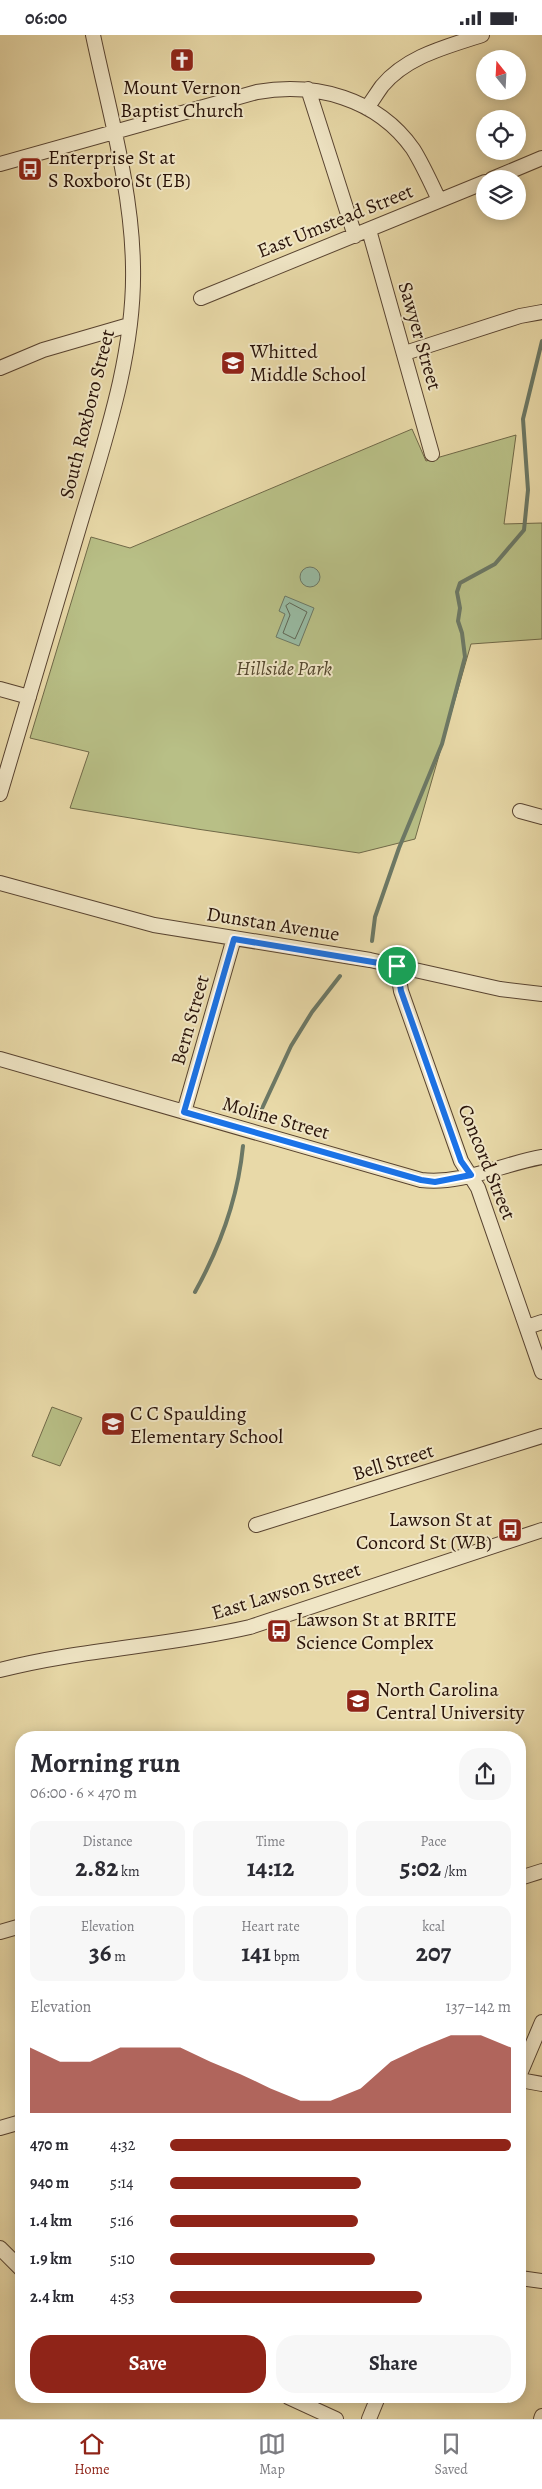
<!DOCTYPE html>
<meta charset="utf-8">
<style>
:root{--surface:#fff;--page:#f7f7f7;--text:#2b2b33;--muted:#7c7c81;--line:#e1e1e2;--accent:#8f2418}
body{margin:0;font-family:Alegreya,serif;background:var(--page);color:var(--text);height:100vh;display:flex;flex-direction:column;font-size:19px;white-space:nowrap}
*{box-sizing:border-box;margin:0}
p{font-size:16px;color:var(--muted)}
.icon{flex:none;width:28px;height:28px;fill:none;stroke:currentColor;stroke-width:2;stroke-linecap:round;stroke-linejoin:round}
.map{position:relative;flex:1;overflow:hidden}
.sheet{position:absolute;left:15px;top:1696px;width:511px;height:672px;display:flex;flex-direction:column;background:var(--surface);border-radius:20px;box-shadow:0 2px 12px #0003}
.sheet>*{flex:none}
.needle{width:32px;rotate:342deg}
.controls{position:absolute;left:476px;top:15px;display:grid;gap:10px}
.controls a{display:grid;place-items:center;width:50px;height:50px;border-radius:50%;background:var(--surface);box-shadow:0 2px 12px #0003;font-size:25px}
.pin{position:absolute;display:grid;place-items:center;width:42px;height:42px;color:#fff;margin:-21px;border:2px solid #fff;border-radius:50%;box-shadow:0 1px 5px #0007}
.round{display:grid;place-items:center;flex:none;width:52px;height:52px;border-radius:20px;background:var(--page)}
.overview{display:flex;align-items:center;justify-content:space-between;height:85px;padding:0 15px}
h1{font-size:28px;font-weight:700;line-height:38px}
.figures{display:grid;grid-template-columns:repeat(3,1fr);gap:8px;height:85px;padding:5px 15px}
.figures div{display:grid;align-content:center;border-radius:12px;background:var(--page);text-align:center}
.figures b{font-size:25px;font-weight:700}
.figures small{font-size:14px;font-weight:400}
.figures p{font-size:14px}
.chart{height:140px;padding:10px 15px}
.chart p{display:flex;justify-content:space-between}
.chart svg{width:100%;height:90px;margin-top:5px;fill:var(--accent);opacity:.7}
.action{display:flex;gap:10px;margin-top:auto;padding:10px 15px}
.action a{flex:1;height:58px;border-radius:20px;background:var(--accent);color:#fff;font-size:20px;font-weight:700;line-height:58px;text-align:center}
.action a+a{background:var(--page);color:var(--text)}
ul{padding:0 15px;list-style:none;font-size:16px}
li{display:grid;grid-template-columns:80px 60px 1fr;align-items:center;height:38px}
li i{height:12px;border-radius:6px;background:var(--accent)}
.status{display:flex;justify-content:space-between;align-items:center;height:35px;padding:0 25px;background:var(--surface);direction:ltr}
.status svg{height:14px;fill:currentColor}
.tabs{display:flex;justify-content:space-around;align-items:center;height:70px;border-top:1px solid var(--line);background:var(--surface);font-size:14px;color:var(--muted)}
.tabs a{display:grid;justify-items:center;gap:2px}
.tabs .active{color:var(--accent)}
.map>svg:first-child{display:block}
.green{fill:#b8bf86;stroke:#706948}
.water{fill:#98bba3;stroke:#6c7865}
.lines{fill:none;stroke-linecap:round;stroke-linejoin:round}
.shore{stroke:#606756;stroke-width:1}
.stream{stroke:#6c7865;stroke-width:4}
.minor-casing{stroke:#594431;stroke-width:16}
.minor{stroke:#f0e6c6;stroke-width:14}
.route-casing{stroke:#fff;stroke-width:10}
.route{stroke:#1a73e8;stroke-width:6}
.labels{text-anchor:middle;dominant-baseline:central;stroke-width:4;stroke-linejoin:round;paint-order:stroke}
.poi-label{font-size:20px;fill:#291309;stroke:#f0e6c6;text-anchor:start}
.street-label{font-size:20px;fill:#291309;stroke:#f0e6c6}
.park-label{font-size:20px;font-style:italic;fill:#54472e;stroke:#f0e6c6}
</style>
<div class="status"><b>06:00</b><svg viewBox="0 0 49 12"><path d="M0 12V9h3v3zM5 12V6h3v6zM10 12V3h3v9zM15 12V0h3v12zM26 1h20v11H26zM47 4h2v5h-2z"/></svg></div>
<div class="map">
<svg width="542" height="2384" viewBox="0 0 542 2384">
<rect width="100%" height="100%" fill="#e8d9a8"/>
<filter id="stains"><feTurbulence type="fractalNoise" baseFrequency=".004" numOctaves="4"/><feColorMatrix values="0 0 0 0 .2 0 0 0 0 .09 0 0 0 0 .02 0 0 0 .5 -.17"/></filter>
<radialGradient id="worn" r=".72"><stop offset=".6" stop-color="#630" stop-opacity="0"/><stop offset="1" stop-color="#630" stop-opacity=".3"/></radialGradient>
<!-- green -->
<path class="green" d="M412,394L426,426L516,400L504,489L542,488V604L471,609L415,804L359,818L197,794L70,773L89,717L30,703L91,502L130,513Z
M52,1372L82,1383L60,1431L32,1421Z"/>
<!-- water -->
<path class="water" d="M300 542a10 10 0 1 1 20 0a10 10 0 1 1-20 0Z
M285,561L314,573L299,611L276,602L285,579L279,576Z"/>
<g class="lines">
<!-- shore -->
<path class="shore" d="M290,568L307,577L295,604L283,598L290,580L286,571Z"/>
<!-- stream -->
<path class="stream" d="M372,906L375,882L399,813L442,709L465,622L462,598L458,586L460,573L457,557L460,548L495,529L524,495L528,455L523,384L542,306
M259,1080L291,1011L312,977L340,941
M195,1257C220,1212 238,1162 243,1111"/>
<defs>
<path id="minor" d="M308,54L355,201
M367,73C372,66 377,58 382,51C407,21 446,12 482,0
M0,129L257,57C315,47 377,63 413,114C423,130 431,148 439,165
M492,144L542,123
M369,195L432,419
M201,263L485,147
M405,318L520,281L542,277
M0,333L43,315L129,290
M0,654L29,662
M0,759C26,672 52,584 78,496C103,411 135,321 133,232C132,154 109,76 93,0
M520,776L542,782
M0,848L154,890L370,925L500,954L542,959
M397,931L401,956L461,1126L478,1153L542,1337
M0,1024L421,1145C462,1150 502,1129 542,1122
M184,1077L234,903
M527,1292L542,1287
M256,1490L542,1401
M0,1635C82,1614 168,1611 250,1592L542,1495
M520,1843L542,1836
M0,1897L21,1891
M520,2039L542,1987
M520,2045L542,2049
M0,2093L21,2087
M0,2213L21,2234
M520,2243L542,2246
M288,2362L336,2384
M369,2384L378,2362
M541,2384L542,2381"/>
</defs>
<!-- minor casing -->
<use href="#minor" class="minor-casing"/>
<!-- minor -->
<use href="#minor" class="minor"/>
</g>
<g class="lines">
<defs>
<path id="route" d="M234,904L397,931L401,956L461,1126L471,1140L435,1147L421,1145L184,1077Z"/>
</defs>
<!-- route casing -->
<use href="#route" class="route-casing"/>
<!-- route -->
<use href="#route" class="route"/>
</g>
<!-- icons -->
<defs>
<symbol id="church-square" viewBox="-11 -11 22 22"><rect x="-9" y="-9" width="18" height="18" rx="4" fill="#8f2418" stroke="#f0e6c6"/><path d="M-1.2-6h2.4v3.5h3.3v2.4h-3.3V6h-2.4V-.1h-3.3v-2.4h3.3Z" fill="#fff"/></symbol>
<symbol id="bus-square" viewBox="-11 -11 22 22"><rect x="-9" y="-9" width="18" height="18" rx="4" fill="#8f2418" stroke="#f0e6c6"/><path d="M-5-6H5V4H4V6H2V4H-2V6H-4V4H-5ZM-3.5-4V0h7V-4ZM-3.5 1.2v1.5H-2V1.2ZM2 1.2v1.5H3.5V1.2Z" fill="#fff"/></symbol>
<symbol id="school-square" viewBox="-11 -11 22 22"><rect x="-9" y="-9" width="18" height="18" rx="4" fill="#8f2418" stroke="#f0e6c6"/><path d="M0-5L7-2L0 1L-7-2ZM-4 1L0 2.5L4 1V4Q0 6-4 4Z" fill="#fff"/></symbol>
<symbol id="university-square" viewBox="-11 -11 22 22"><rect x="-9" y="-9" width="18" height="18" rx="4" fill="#8f2418" stroke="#f0e6c6"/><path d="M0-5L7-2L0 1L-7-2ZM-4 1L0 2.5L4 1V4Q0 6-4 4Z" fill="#fff"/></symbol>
</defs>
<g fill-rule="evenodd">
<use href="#church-square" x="168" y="11" width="28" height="28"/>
<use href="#bus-square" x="16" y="120" width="28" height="28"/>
<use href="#school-square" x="219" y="314" width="28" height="28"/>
<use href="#school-square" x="99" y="1375" width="28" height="28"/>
<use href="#bus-square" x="496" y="1481" width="28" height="28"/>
<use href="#bus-square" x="265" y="1582" width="28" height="28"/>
<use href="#university-square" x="344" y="1652" width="28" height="28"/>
</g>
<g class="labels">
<!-- poi labels -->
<g class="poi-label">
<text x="182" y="52" text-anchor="middle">Mount Vernon<tspan x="182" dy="23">Baptist Church</tspan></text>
<text x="48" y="122">Enterprise St at<tspan x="48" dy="23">S Roxboro St (EB)</tspan></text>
<text x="250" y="316">Whitted<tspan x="250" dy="23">Middle School</tspan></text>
<text x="130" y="1378">C C Spaulding<tspan x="130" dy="23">Elementary School</tspan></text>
<text x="492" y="1484" text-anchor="end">Lawson St at<tspan x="492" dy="23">Concord St (WB)</tspan></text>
<text x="296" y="1584">Lawson St at BRITE<tspan x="296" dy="23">Science Complex</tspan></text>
<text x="376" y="1654">North Carolina<tspan x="376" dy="23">Central University</tspan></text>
</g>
<!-- street labels -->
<g class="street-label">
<text transform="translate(335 186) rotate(-22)">East Umstead Street</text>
<text transform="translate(420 301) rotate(74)">Sawyer Street</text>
<text transform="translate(87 379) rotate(-76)">South Roxboro Street</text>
<text transform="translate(273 889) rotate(9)">Dunstan Avenue</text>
<text transform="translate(190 985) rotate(-74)">Bern Street</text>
<text transform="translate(276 1083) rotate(16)">Moline Street</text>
<text transform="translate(487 1127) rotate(68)">Concord Street</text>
<text transform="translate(393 1427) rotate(-17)">Bell Street</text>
<text transform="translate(286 1556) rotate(-17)">East Lawson Street</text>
</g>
<!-- park labels -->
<g class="park-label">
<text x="284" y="633">Hillside Park</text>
</g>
</g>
<rect width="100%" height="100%" filter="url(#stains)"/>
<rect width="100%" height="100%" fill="url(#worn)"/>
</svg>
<div class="controls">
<a><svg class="needle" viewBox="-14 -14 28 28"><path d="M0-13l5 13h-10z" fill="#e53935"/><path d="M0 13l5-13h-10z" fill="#7c7c81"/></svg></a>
<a><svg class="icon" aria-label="locate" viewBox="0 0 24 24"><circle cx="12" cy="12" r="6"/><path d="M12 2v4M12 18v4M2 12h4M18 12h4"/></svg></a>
<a><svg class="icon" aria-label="layers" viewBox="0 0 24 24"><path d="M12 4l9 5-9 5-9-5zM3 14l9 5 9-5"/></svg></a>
</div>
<div class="pin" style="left:397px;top:931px;background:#1e9e55"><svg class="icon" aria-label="arrive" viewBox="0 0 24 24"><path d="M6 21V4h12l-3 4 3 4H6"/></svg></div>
<section class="sheet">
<div class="overview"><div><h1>Morning run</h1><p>06:00 · 6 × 470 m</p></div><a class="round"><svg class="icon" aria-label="share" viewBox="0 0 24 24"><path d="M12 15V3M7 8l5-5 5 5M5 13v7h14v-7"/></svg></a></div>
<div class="figures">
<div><p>Distance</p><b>2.82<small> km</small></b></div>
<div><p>Time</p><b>14:12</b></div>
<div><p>Pace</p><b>5:02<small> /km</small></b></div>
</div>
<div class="figures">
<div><p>Elevation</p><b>36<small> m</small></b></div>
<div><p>Heart rate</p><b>141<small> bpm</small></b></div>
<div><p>kcal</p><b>207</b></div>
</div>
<div class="chart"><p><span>Elevation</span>137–142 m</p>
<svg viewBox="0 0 160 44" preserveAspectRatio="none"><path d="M0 44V12L10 19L20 19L30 12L40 12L50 12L60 19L70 25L80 32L90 38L100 38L110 32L120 19L130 12L140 6L150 6L160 12V44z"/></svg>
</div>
<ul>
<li><b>470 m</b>4:32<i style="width:100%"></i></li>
<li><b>940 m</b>5:14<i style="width:56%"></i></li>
<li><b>1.4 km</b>5:16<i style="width:55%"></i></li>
<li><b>1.9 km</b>5:10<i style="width:60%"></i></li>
<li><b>2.4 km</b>4:53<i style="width:74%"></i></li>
</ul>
<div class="action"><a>Save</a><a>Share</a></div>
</section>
</div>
<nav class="tabs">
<a class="active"><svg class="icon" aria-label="home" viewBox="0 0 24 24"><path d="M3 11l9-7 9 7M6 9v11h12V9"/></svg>Home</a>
<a><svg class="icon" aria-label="map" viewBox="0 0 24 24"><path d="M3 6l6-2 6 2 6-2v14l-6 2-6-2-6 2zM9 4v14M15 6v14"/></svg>Map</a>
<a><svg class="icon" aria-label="saved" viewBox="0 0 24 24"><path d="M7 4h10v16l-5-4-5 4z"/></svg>Saved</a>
</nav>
